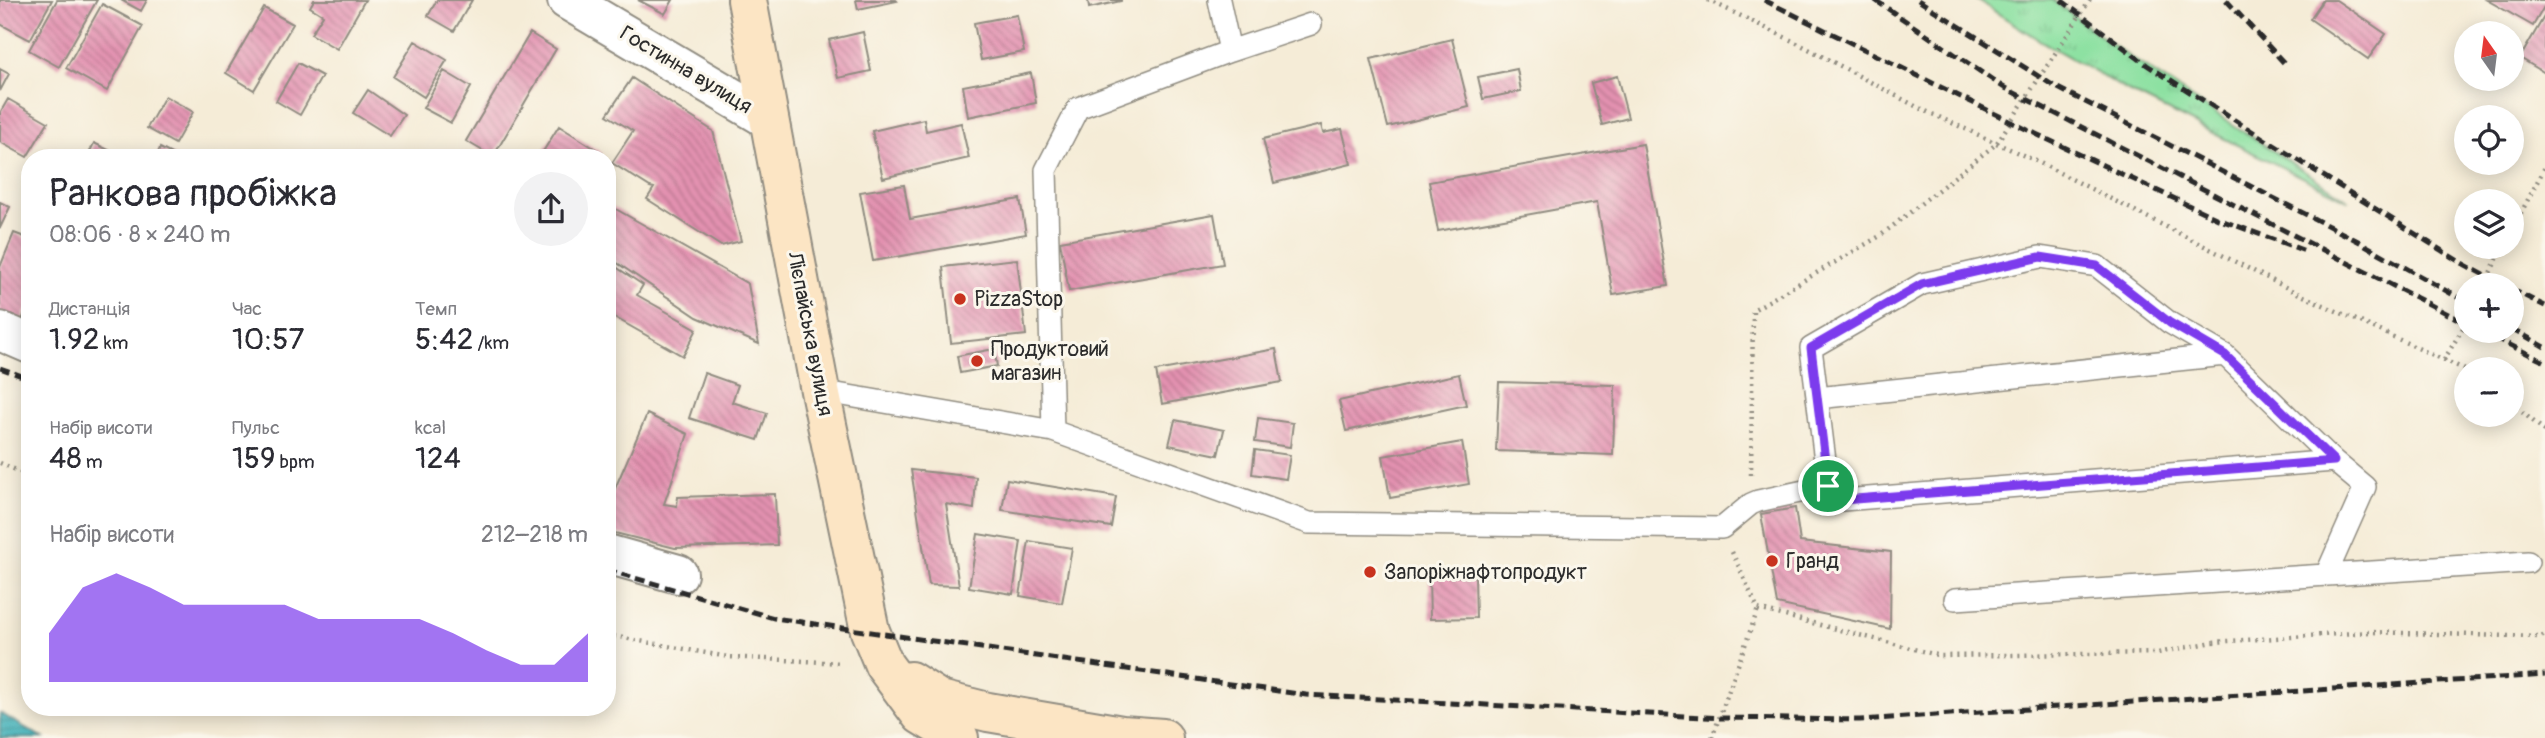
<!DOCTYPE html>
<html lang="uk">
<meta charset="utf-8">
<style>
:root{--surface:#fff;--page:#f2f2f3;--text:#2b2b33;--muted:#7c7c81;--accent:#7c3aed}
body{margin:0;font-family:Pangolin,sans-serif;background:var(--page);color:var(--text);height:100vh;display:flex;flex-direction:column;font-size:26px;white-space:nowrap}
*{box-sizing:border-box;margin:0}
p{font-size:23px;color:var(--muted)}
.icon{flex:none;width:38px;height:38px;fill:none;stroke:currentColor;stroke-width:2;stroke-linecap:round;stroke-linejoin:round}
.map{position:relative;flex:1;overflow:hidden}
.details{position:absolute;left:21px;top:149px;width:595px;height:567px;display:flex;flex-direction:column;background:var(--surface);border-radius:28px;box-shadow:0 4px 18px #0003}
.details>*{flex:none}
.needle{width:46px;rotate:346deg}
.controls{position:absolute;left:2454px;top:21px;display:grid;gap:14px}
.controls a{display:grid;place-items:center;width:70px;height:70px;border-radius:50%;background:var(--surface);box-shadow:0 4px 18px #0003;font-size:35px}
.pin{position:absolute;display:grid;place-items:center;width:60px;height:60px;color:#fff;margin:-30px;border:4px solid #fff;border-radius:50%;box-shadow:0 2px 7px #0007}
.round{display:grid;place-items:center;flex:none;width:74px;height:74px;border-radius:37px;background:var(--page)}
.overview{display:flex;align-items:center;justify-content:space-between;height:119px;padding:0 28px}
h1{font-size:38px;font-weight:600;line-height:52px}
.stats{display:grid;grid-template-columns:repeat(3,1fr);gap:10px;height:119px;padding:7px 28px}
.stats div{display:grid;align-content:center}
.stats b{font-size:30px;font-weight:600}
.stats small{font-size:19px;font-weight:400}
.stats p{font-size:19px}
.chart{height:196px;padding:14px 28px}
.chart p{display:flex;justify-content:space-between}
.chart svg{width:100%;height:126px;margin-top:7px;fill:var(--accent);opacity:.7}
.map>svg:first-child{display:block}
.grass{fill:url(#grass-tufts);stroke:#5c8666;stroke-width:2}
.water{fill:url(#water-rules);stroke:#346d71;stroke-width:2}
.building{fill:url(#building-back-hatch)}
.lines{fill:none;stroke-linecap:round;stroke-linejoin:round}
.lane-casing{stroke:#908c81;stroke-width:24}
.street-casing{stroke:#908c81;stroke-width:42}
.secondary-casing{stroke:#908c81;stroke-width:42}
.path{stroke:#908c81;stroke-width:4.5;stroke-dasharray:2 5;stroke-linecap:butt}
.lane{stroke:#fff;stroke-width:21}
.street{stroke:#fff;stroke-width:38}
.secondary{stroke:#fce5c4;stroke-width:38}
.rail{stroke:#2b2b2b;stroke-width:5;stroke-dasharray:10 5;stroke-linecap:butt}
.route-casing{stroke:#fff;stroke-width:14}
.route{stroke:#7c3aed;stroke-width:9}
.poi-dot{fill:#c8321e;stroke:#fbf7ec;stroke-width:2.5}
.labels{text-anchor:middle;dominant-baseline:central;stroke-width:6;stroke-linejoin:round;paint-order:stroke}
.street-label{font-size:21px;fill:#2b2b2b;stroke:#fbf7ec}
.poi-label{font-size:21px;fill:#2b2b2b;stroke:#fbf7ec;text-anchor:start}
</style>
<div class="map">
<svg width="2545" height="738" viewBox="0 0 2545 738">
<defs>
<pattern id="grass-tufts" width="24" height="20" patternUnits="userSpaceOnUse" patternTransform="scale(1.75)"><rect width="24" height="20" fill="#8de1a2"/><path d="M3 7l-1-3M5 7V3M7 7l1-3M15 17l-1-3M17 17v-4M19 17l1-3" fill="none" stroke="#7ac18c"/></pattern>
<pattern id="water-rules" width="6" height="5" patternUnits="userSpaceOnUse" patternTransform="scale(1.75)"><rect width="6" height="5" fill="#3eafb7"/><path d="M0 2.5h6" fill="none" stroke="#348f95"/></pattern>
<pattern id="building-back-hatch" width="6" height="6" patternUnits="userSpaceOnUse" patternTransform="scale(1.75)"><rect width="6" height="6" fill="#e391b0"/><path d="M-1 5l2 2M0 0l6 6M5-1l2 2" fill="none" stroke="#b8778f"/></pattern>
</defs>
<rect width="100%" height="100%" fill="#fbf7ec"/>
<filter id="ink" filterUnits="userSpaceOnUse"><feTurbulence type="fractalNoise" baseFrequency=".0143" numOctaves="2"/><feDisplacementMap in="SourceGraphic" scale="14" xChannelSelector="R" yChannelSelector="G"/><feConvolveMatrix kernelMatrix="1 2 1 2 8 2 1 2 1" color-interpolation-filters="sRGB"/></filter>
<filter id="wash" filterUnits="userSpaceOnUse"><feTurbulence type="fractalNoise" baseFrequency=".00686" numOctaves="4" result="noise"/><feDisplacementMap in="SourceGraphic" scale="28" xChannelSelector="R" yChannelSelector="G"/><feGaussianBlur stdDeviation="1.57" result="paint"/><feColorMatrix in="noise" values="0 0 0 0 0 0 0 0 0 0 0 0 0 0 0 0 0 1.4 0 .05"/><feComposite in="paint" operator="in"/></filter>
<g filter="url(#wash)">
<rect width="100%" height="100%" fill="#f5ecd7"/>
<!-- grass -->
<path class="grass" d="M1977,0H2052L2128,56L2350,201L2128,91L2036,38Z"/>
<!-- water -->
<path class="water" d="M0,713L43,738H0Z"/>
<g id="blocks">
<!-- building -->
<path class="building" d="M0,0H52L30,40L0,24Z
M57,0H97L59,67L29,50Z
M121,0H147L141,11Z
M314,0H365L337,49L311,34L323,15L310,7Z
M437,0H472L454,31L428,16Z
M638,0H673L665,14Z
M856,0H896L897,1L858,9Z
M1088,0H1121V1L1089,8Z
M2323,0H2336L2386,34L2368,59L2310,19Z
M2487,0H2545V5L2533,26Z
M102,4L143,26L107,91L66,68Z
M264,8L293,24L254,90L226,73Z
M1017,15L1024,52L981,60L974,23Z
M2545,15V73L2520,58Z
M863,32L871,71L838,78L829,40Z
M530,33L556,49L493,157L466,141Z
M1452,39L1469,107L1388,127L1371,59Z
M415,41L447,60L424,97L393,77Z
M298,63L322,76L300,115L276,101Z
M0,69L9,74L0,91Z
M1517,69L1521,91L1483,99L1478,77Z
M444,71L471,87L451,123L423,108Z
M1031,73L1036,103L968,117L963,86Z
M1617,76L1628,118L1602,125L1591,83Z
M632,78L713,131L741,241L721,246L647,199L654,188L650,187L612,163L633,131L607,115Z
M368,90L404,115L390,136L353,113Z
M165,96L193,112L175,144L147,128Z
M8,99L48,122L27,157L0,142V113Z
M924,119L926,131L961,123L969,158L883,178L872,131Z
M1321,125L1323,133L1342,129L1351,164L1274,183L1263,139Z
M559,126L602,153L599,158H539Z
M94,143L125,158H87Z
M1643,144L1668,286L1613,295L1597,202L1438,231L1429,182Z
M160,148L179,158H156Z
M904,185L910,219L1020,199L1026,234L873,261L860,192Z
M0,202L10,207L0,228Z
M607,204L748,284L759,344L697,317L607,256Z
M1214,214L1223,264L1069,291L1060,241Z
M14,233L30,239V301L21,323L0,315V267Z
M1017,259L1026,335L951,343L943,267Z
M607,261L643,285L637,295L697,329L683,356L607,313Z
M994,349L997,366L960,373L957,356Z
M1276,349L1282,382L1162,404L1156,371Z
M704,373L738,385L732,402L767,413L758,440L689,418Z
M1459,374L1466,405L1346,431L1339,401Z
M1499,382L1615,385L1613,455L1496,451Z
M647,414L688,434L664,504L677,506L678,497L775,494L777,545L675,548L607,531V507Z
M1258,418L1293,423L1290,447L1255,442Z
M1175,420L1224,430L1218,455L1169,445Z
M1462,442L1469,484L1390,498L1383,456Z
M1255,450L1290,455L1286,479L1252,474Z
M911,470L976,477L974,509L946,504L959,586L929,585Z
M1007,479L1116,497L1111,527L1002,510Z
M1795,508L1800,542L1891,552L1890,629L1777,604L1761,514Z
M978,534L1021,541L1013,594L969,587Z
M1029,541L1072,548L1062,603L1020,596Z
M1475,576L1476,618L1430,619L1429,577Z"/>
</g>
</g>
<g filter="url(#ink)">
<use href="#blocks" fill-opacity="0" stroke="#908c81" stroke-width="2"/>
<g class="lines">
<defs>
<path id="lane" d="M1230,51L1311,24
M820,391L1053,431L1309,523L1722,528L1751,504L1758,501L1827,486
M1817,398L2225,355
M1053,431L1046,170L1078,108L1230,51L1219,0
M2326,575L2365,487L2334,461L2225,355L2170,323L2097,266L2040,257L1922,284L1811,348L1830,501L2334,461
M1955,599L2528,562"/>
<path id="street" d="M567,0L768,119
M0,331L30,344
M607,554L678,574"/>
<path id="secondary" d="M747,0L820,391L870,631L884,665L921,715L959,738
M910,681L940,700L988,712L1122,735L1163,738"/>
</defs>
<!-- lane casing -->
<use href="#lane" class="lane-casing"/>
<!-- street casing -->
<use href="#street" class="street-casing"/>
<!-- secondary casing -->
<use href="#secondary" class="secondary-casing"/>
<!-- path -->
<path class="path" d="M1708,0L1801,45L1919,108L2036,161L2297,293L2466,370
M2511,232L2545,167
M2484,285L2503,247
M2444,360L2466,323
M2511,403L2545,431
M0,463L30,476
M1751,475L1753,310L1880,236L1996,144L2090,0
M1732,552L1758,609L1941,656L2158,653L2213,642L2370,632L2541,637L2545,635
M607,635L728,657L841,663
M1712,738L1758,609"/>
<!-- lane -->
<use href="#lane" class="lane"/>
<!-- street -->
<use href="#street" class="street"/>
<!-- secondary -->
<use href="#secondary" class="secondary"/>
<!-- rail -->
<path class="rail" d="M1764,0L2036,134L2218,219L2305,251
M1875,0L2003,87L2466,323
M1918,0L2054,86L2358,241L2466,302
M2061,0L2147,65L2460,262L2503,285
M2226,0L2286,65
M2511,289L2545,306
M2511,328L2545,347
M2481,331L2545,362
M0,368L30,379
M607,570L774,618L1306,695L1721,718L1860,720L2545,675"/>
</g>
</g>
<g class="lines" filter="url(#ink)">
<defs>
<path id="route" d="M2040,257L2097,266L2170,323L2225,355L2334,461L1830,501L1811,348L1922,284Z"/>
</defs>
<!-- route casing -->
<use href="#route" class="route-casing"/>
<!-- route -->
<use href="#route" class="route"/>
</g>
<!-- markers -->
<g class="poi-dot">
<circle cx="960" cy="299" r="7"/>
<circle cx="977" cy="361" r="7"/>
<circle cx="1772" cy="561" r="7"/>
<circle cx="1370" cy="572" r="7"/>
</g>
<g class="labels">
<!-- street labels -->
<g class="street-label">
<text transform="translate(686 70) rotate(31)">Гостинна вулиця</text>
<text transform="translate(810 334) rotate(79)">Лієпайська вулиця</text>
</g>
<!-- poi labels -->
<g class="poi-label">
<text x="974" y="299">PizzaStop</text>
<text x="991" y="349">Продуктовий<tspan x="991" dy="24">магазин</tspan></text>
<text x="1786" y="561">Гранд</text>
<text x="1384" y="572">Запоріжнафтопродукт</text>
</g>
</g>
</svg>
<div class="controls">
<a><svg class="needle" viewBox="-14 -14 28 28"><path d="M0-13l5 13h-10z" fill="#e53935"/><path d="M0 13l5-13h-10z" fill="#7c7c81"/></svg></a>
<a><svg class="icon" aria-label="locate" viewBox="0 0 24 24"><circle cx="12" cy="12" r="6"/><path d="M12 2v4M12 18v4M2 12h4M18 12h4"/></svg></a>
<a><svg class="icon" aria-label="layers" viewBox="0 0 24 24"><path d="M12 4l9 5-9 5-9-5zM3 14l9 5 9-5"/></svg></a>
<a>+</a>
<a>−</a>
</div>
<div class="pin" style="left:1828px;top:486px;background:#1e9e55"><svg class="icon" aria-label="arrive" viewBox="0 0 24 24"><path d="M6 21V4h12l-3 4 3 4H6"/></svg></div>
<section class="details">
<div class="overview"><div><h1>Ранкова пробіжка</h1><p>08:06 · 8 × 240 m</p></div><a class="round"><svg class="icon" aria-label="share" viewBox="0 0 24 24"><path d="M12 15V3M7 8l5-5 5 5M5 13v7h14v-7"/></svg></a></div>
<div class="stats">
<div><p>Дистанція</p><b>1.92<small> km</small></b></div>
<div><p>Час</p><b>10:57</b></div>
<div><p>Темп</p><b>5:42<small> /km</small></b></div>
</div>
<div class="stats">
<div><p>Набір висоти</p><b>48<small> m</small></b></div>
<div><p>Пульс</p><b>159<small> bpm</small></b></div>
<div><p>kcal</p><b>124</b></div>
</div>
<div class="chart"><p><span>Набір висоти</span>212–218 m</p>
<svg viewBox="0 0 160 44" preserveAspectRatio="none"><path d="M0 44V27L10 11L20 6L30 11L40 17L50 17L60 17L70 17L80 22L90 22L100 22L110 22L120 27L130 33L140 38L150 38L160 27V44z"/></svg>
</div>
</section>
</div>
